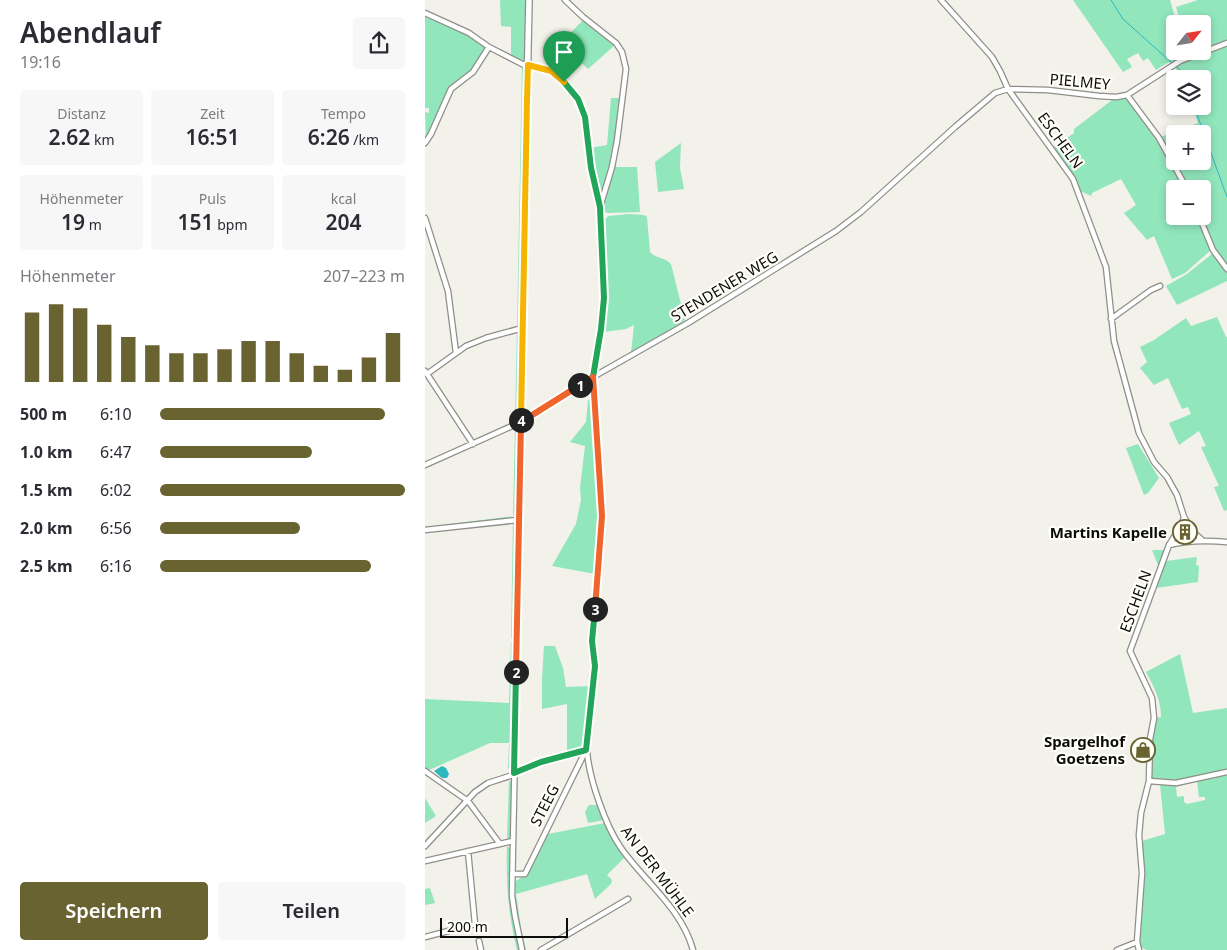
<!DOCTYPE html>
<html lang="de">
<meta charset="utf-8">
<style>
:root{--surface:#fff;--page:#f7f7f7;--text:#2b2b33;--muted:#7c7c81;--accent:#686330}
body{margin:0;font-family:"Noto Sans",sans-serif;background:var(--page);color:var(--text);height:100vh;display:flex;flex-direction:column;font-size:19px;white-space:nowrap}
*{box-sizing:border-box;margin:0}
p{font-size:16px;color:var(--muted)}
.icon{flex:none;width:28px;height:28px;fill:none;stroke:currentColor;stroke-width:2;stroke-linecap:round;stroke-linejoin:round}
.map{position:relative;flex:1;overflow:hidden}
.side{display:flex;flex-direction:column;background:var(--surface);width:425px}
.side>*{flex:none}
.needle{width:32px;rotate:60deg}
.controls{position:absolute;left:741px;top:15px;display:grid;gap:10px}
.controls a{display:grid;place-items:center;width:45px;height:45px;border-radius:5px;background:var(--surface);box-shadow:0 2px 8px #0003;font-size:25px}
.scale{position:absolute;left:15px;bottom:12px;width:128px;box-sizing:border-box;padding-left:5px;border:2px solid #0c0c0a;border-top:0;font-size:14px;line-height:18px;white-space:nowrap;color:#0c0c0a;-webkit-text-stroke:4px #fffef7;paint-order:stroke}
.pin{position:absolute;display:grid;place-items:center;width:42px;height:42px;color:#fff;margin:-51px -21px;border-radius:50% 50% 50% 0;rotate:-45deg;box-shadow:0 0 5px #0007}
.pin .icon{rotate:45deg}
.km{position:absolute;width:25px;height:25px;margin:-12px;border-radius:50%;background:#222;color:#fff;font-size:14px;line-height:25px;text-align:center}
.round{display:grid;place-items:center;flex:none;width:52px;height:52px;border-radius:5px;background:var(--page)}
.overview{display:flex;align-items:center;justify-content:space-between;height:85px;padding:0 20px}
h1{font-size:28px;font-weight:600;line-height:38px}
.figures{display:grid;grid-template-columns:repeat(3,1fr);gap:8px;height:85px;padding:5px 20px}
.figures div{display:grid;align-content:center;border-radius:5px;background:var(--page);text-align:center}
.figures b{font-size:21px;font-weight:600}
.figures small{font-size:14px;font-weight:400}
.figures p{font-size:14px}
.chart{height:140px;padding:10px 20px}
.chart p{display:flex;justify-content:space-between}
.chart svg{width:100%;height:90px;margin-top:5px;stroke:var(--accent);stroke-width:6}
.cta{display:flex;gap:10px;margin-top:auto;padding:10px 20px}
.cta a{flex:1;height:58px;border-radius:5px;background:var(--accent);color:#fff;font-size:20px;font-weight:600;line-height:58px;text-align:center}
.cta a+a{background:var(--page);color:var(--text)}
ul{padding:0 20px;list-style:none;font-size:16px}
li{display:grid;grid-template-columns:80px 60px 1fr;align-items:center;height:38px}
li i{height:12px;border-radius:6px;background:var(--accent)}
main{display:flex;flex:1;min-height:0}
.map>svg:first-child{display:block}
.green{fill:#91e6bc;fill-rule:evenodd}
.water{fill:#2db8c0}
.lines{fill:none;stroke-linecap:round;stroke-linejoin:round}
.stream{stroke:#2db8c0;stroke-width:1}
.minor-casing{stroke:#8f8e88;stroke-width:7}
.tertiary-casing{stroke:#8f8e88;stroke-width:8}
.minor{stroke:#fff;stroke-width:4.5}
.tertiary{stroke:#fff;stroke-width:5.5}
.split-1-casing{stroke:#fff;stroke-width:10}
.split-2-casing{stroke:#fff;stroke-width:10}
.split-3-casing{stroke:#fff;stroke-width:10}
.split-4-casing{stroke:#fff;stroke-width:10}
.split-5-casing{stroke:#fff;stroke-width:10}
.split-6-casing{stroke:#fff;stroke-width:10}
.split-1{stroke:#22a559;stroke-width:6}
.split-2{stroke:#f0652b;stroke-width:6}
.split-3{stroke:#22a559;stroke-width:6}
.split-4{stroke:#f0652b;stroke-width:6}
.split-5{stroke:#f5b400;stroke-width:6}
.split-6{stroke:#f5b400;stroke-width:6}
.labels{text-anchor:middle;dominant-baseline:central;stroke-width:4.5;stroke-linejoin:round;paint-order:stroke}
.street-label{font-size:15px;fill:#0c0c0a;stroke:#fffef7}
.poi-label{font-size:15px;font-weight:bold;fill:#0c0c0a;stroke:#fffef7;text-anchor:end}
</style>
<main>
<section class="side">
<div class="overview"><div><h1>Abendlauf</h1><p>19:16</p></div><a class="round"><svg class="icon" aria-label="share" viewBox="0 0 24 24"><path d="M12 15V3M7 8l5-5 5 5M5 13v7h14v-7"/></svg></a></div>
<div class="figures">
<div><p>Distanz</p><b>2.62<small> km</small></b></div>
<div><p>Zeit</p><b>16:51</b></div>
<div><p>Tempo</p><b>6:26<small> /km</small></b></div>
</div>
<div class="figures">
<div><p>Höhenmeter</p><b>19<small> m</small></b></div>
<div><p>Puls</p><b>151<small> bpm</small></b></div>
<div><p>kcal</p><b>204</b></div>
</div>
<div class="chart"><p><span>Höhenmeter</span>207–223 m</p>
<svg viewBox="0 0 160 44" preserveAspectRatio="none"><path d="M5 44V10M15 44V6M25 44V8M35 44V16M45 44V22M55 44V26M65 44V30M75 44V30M85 44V28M95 44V24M105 44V24M115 44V30M125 44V36M135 44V38M145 44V32M155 44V20"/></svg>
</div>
<ul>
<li><b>500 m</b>6:10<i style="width:92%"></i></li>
<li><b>1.0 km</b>6:47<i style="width:62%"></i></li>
<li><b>1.5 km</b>6:02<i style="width:100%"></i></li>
<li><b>2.0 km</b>6:56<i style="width:57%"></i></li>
<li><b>2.5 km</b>6:16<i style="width:86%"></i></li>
</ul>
<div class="cta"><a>Speichern</a><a>Teilen</a></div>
</section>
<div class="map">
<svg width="802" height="950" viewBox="0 0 802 950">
<rect width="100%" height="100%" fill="#f2f1ea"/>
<!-- green -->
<path class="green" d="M75,0H102L100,60L97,63L86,56V27L76,26Z
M648,0H745L752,24H750V51H760L762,55L746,64L744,62L731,70L723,58L718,61L713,53L702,59L707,67L698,72Z
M773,0H802V42L778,51V24H756L751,7Z
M0,16L45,36L62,47L46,72L25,88L1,140L0,112L4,113V108H0Z
M158,20L190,45L163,69L136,43Z
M802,45V266L791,252L776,216H778V189H764L750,161H778V134H750V161L736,137L773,123L767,106H778V79H757L750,67L759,62V61Z
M97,66L100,70L95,327L92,328Z
M106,69L102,275H100L104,70Z
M700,97L733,138L760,189H750V216H772L786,250L760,273L747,279L729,236L722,240L699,213L711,205L696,179L667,193L666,196L655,191L649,177L628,148L649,133V129L687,100V98Z
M186,98H196L191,140L176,202L165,148L182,145Z
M256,143L255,168L259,189L233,192L230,162Z
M188,167H212L215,212L183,213L177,211Z
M204,214L219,215L222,217L225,252C231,259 240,257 246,264L260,320L252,327L206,353L209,325L201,329L178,332L180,297L178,220L184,216Z
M788,253L802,272V281L752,305L741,286L762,274Z
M102,278L100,416H98L100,279Z
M792,317L801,337H802V510L799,511L789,487L794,486L776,447L781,446L774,431L754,445L744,423L766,414L763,407L757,409L743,378L729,385L715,368L722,362L715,347L729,340L761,318L766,326Z
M92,330L94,331V416L93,420L90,422Z
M163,400H169L175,518L170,574L127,566L151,524L156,500L155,488L160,446L145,442L161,422Z
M99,422L97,535L96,534L98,423Z
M90,428L94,429L92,514C76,524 21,526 0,527L88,516Z
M713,444L734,478L723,493L719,495L701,448Z
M88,521L92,523L90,638L86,639Z
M759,521L764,527L766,536L750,541Z
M727,550H740L735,564L733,565Z
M772,557L771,565L774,566L773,582L731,588L741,561Z
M86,642L90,644L88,764L83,769L84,743H65L2,771L0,769V699L84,703Z
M119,646H130L138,668L141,687L167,686L159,748L142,753V704L117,709V679Z
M755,654L768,713L802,708V771L772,775L750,782L726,779L727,738L731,718L736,717C736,700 729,687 721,672Z
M802,774V950H722L715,947L714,940L719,873L717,841L740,834L735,784L727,783ZM772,781L774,797H780V800L762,804L759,802V796L752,797L751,787Z
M84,780L87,784L86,839L82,841Z
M0,798L11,816L0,823Z
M164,805H174L179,820L163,823L160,812Z
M180,823L195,848L201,856L182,875L187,880L186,884L170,899L162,874L91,894L96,928L101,950H100C94,927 89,905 91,881L103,873L123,834Z
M82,846L86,849C85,886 87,914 95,950H92C83,914 81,883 82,846Z
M5,888L10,903L0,905V889Z"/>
<!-- water -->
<path class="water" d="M17,766L21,768L24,774L22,778H17L9,771Z"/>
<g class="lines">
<!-- stream -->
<path class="stream" d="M686,0L698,19L747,63
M752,67L756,71L758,79
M769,106L802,197"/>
<defs>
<path id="minor" d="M140,0L158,17L191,43L197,52L201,69L192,141L187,167L175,207
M516,0L567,57L575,71L583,89L648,179L681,267L689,341L714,433L729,462L742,477L752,495L759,517L757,524L744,545L705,651L727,698L729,718L725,739L724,781L716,813L714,835L717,873L712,942L714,950
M0,13L44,33L64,47L99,65L126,71L143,85L153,99L160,117L166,168L175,207L179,298L176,329L168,377L177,516L167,641L170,666L162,742L161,750L100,874H87
M702,95L734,138L762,189
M0,143L6,134L26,89L48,72L64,47
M774,216L788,250L802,269
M0,218L23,291L31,353
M686,319L726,290L735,286
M0,371L48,444
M2,374L41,346L61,338L94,329H98
M0,465L96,422L168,377L263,323L411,231L436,212L530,127L570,93L583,89L623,90L674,96L691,97L702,95L755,61L802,43
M759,517L769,533L776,539
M0,530L93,520
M744,545C764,540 781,540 802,542
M90,746L87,896L90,916L97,950
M162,751C164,778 180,825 196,848C220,882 257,909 268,950
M0,771L43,801L75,844
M724,781L751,783L802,772
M0,846L50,792L63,783L85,776L92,771L116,762L161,750
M0,861L88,841
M0,937L50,924L43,851
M54,941L56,950
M116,950L203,899
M692,950L712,942"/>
<path id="tertiary" d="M90,746L98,277L104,0"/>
</defs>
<!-- minor casing -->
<use href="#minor" class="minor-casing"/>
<!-- tertiary casing -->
<use href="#tertiary" class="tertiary-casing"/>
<!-- minor -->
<use href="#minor" class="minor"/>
<!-- tertiary -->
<use href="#tertiary" class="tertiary"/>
</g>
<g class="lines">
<defs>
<path id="split-1" d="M139,82L153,99L160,117L166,168L175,207L179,298L176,329L168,377L155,385"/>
<path id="split-2" d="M91,672L96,422L155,385"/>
<path id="split-3" d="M91,672L89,773L116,762L161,750L170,666L167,641L170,609"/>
<path id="split-4" d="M96,420V422L168,377L177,516L170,609"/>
<path id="split-5" d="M96,420L102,100"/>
<path id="split-6" d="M102,100L103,65L126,71L139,82"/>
</defs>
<!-- split-1 casing -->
<use href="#split-1" class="split-1-casing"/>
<!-- split-2 casing -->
<use href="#split-2" class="split-2-casing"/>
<!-- split-3 casing -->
<use href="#split-3" class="split-3-casing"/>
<!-- split-4 casing -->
<use href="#split-4" class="split-4-casing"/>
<!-- split-5 casing -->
<use href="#split-5" class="split-5-casing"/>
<!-- split-6 casing -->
<use href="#split-6" class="split-6-casing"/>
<!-- split-1 -->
<use href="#split-1" class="split-1"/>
<!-- split-2 -->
<use href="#split-2" class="split-2"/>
<!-- split-3 -->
<use href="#split-3" class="split-3"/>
<!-- split-4 -->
<use href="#split-4" class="split-4"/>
<!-- split-5 -->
<use href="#split-5" class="split-5"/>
<!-- split-6 -->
<use href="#split-6" class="split-6"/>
</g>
<!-- icons -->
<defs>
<symbol id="building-ring" viewBox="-11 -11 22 22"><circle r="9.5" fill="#fffef7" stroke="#686330" stroke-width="1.5"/><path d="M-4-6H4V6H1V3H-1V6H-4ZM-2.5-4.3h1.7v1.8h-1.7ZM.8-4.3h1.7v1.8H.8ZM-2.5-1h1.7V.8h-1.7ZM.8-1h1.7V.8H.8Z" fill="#686330"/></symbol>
<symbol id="shop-ring" viewBox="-11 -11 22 22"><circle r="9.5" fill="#fffef7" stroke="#686330" stroke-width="1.5"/><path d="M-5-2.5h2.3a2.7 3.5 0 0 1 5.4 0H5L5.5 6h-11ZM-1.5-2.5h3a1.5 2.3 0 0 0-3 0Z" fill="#686330"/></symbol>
</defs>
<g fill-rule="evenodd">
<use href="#building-ring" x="746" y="518" width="28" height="28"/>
<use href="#shop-ring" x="704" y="736" width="28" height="28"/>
</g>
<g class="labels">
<!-- street labels -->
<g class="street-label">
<text transform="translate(655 81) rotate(5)">PIELMEY</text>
<text transform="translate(636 140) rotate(54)">ESCHELN</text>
<text transform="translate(299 286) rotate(-31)">STENDENER WEG</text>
<text transform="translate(710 601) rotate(-70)">ESCHELN</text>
<text transform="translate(119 805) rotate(-63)">STEEG</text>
<text transform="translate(233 871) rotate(53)">AN DER MÜHLE</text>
</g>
<!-- poi labels -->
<g class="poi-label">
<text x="742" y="532">Martins Kapelle</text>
<text x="700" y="741">Spargelhof<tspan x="700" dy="17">Goetzens</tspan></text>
</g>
</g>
</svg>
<div class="controls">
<a><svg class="needle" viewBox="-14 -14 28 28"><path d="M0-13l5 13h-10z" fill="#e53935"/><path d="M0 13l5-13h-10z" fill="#7c7c81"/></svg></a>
<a><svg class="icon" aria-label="layers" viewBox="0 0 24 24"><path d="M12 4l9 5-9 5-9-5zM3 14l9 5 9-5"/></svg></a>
<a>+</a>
<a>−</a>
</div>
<div class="scale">200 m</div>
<div class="pin" style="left:139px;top:82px;background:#1e9e55"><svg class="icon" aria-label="arrive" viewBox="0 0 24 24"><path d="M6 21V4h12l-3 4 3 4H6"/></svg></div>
<b class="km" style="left:155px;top:385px">1</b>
<b class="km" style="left:91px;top:672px">2</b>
<b class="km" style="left:170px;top:609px">3</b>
<b class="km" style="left:96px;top:420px">4</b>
</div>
</main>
